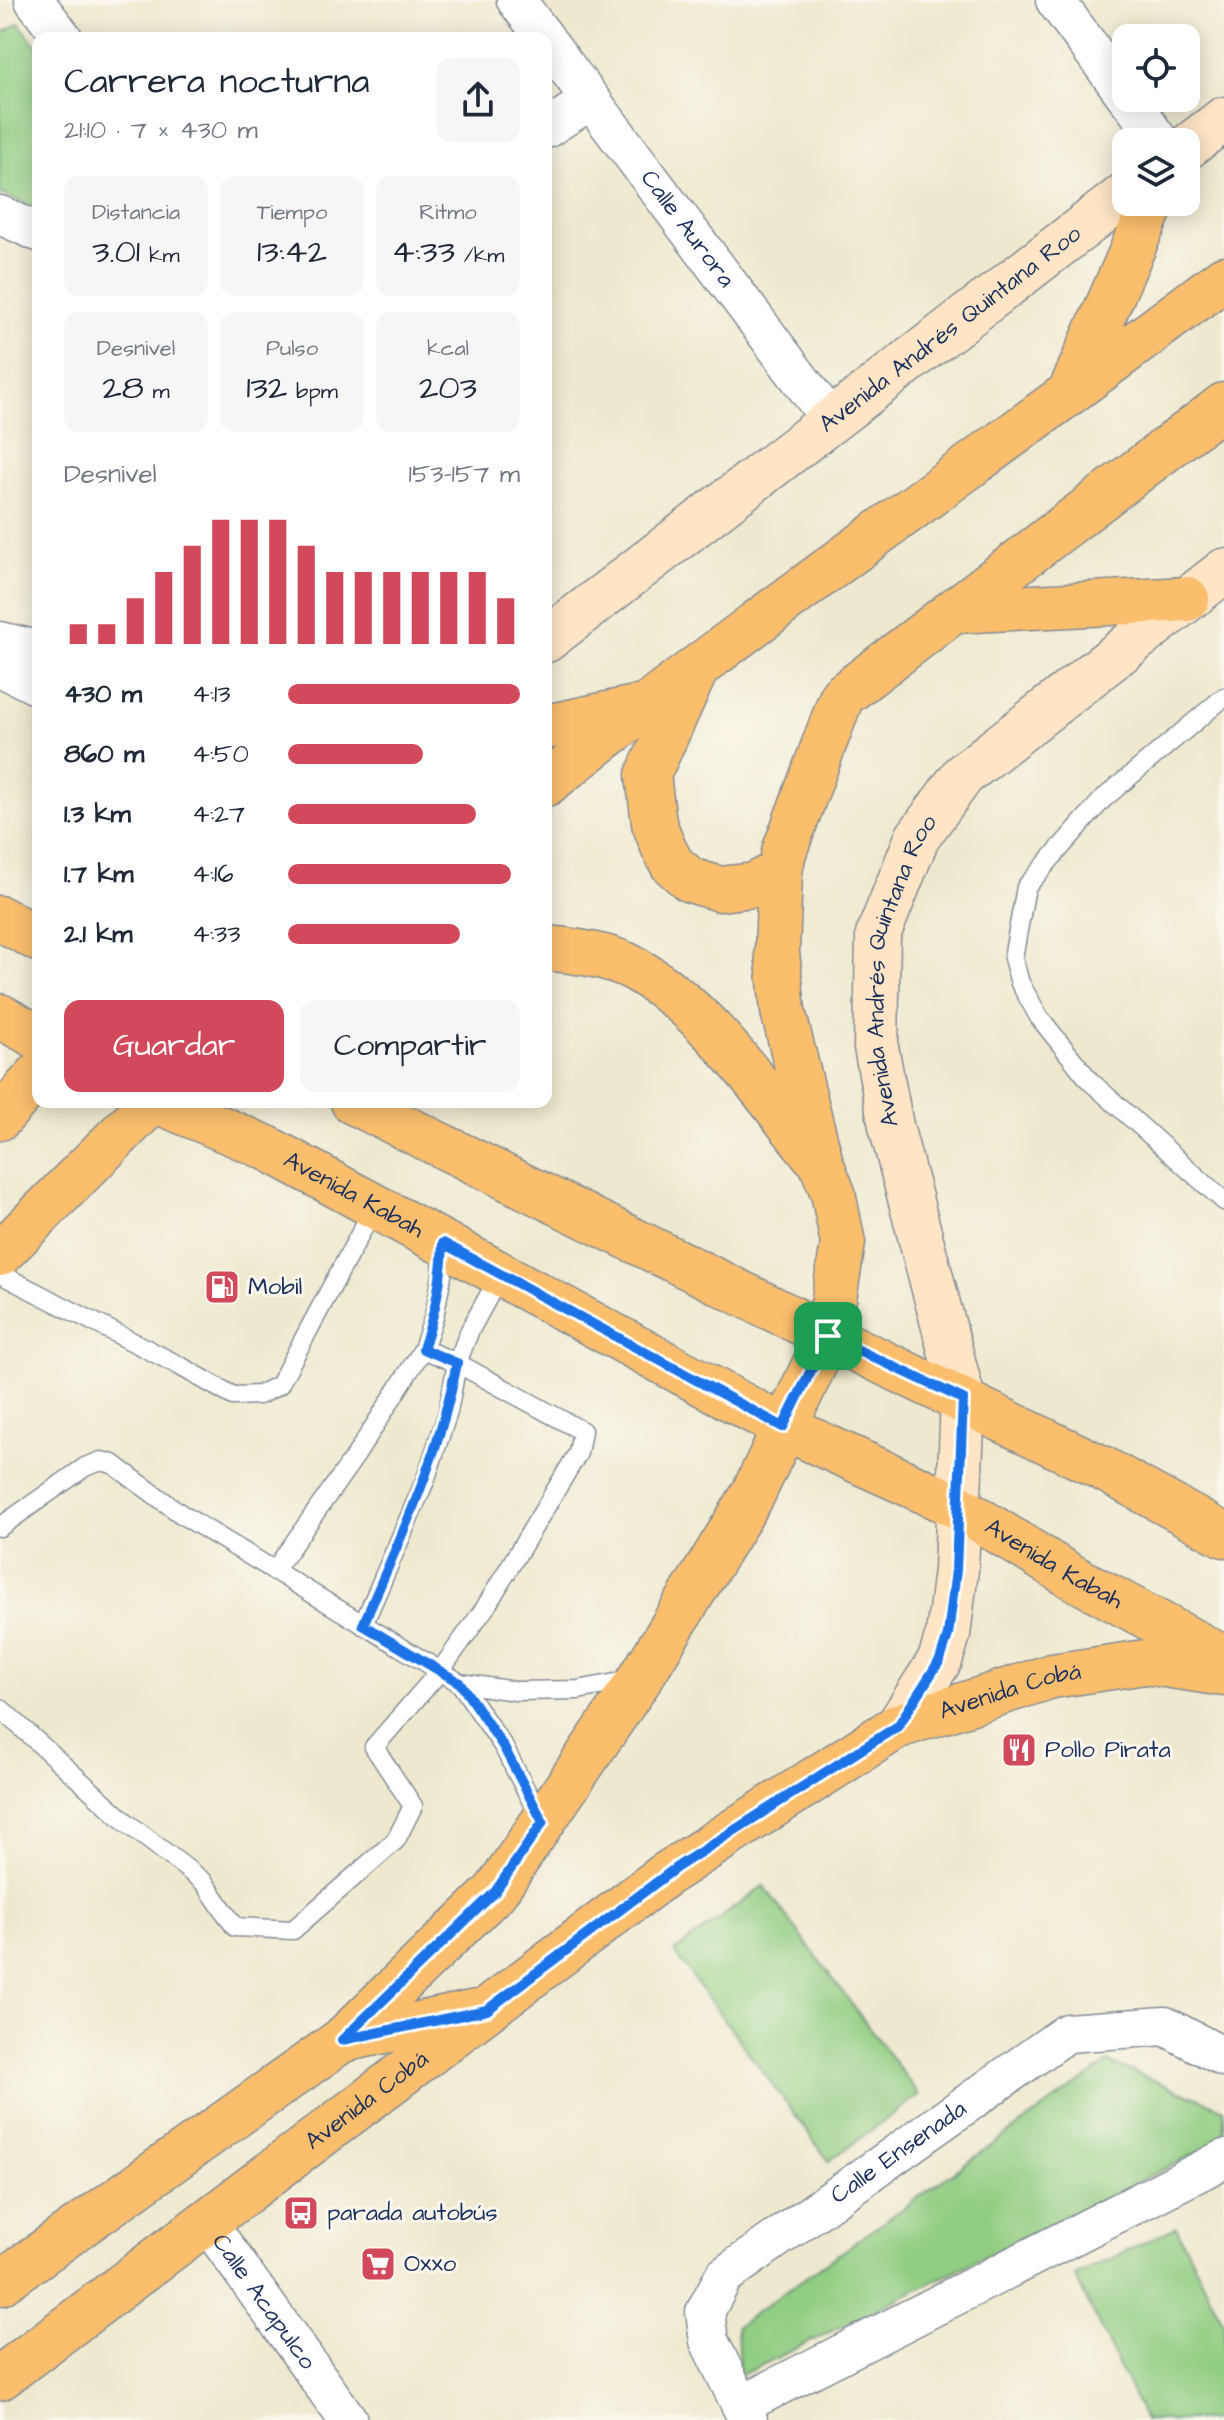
<!DOCTYPE html>
<html lang="es">
<meta charset="utf-8">
<style>
:root{--surface:#fff;--page:#f6f6f7;--text:#1f2937;--muted:#747a83;--accent:#d1495b}
body{margin:0;font-family:"Architects Daughter",sans-serif;background:var(--page);color:var(--text);height:100vh;display:flex;flex-direction:column;font-size:30px;white-space:nowrap}
*{box-sizing:border-box;margin:0}
p{font-size:26px;color:var(--muted)}
.icon{flex:none;width:44px;height:44px;fill:none;stroke:currentColor;stroke-width:2;stroke-linecap:round;stroke-linejoin:round}
.map{position:relative;flex:1;overflow:hidden}
.drawer{position:absolute;left:32px;top:32px;width:520px;height:1076px;display:flex;flex-direction:column;background:var(--surface);border-radius:16px;box-shadow:0 4px 20px #0003}
.drawer>*{flex:none}
.controls{position:absolute;left:1112px;top:24px;display:grid;gap:16px}
.controls a{display:grid;place-items:center;width:88px;height:88px;border-radius:16px;background:var(--surface);box-shadow:0 4px 20px #0003;font-size:40px}
.pin{position:absolute;display:grid;place-items:center;width:68px;height:68px;color:#fff;margin:-34px;border-radius:16px;box-shadow:0 4px 12px #0006}
.round{display:grid;place-items:center;flex:none;width:84px;height:84px;border-radius:16px;background:var(--page)}
.head{display:flex;align-items:center;justify-content:space-between;height:136px;padding:0 32px}
h1{font-size:36px;font-weight:600;line-height:60px}
.metrics{display:grid;grid-template-columns:repeat(3,1fr);gap:12px;height:136px;padding:8px 32px}
.metrics div{display:grid;align-content:center;border-radius:16px;background:var(--page);text-align:center}
.metrics b{font-size:34px;font-weight:600}
.metrics small{font-size:22px;font-weight:400}
.metrics p{font-size:22px}
.chart{height:224px;padding:16px 32px}
.chart p{display:flex;justify-content:space-between}
.chart svg{width:100%;height:144px;margin-top:8px;stroke:var(--accent);stroke-width:6}
.action{display:flex;gap:16px;margin-top:auto;padding:16px 32px}
.action a{flex:1;height:92px;border-radius:16px;background:var(--accent);color:#fff;font-size:32px;font-weight:600;line-height:92px;text-align:center}
.action a+a{background:var(--page);color:var(--text)}
ul{padding:0 32px;list-style:none;font-size:26px}
li{display:grid;grid-template-columns:128px 96px 1fr;align-items:center;height:60px}
li i{height:20px;border-radius:10px;background:var(--accent)}
.map>svg:first-child{display:block}
.green{fill:#91cd82;stroke:#567e70;stroke-width:2}
.lines{fill:none;stroke-linecap:round;stroke-linejoin:round}
.lane-casing{stroke:#848c96;stroke-width:21}
.street-casing{stroke:#848c96;stroke-width:41}
.secondary-casing{stroke:#848c96;stroke-width:47}
.primary-casing{stroke:#848c96;stroke-width:47}
.lane{stroke:#fff;stroke-width:18}
.street{stroke:#fff;stroke-width:38}
.secondary{stroke:#fde5c5;stroke-width:44}
.primary{stroke:#fabe6d;stroke-width:44}
.route-casing{stroke:#fff;stroke-width:16}
.route{stroke:#1a73e8;stroke-width:10}
.labels{text-anchor:middle;dominant-baseline:central;stroke-width:6;stroke-linejoin:round;paint-order:stroke}
.street-label{font-size:24px;fill:#1b2f5e;stroke:#fbf7ec}
.poi-label{font-size:24px;fill:#1b2f5e;stroke:#fbf7ec;text-anchor:start}
</style>
<div class="map">
<svg width="1224" height="2420" viewBox="0 0 1224 2420">
<rect width="100%" height="100%" fill="#fbf7ec"/>
<filter id="ink" filterUnits="userSpaceOnUse"><feTurbulence type="fractalNoise" baseFrequency=".0125" numOctaves="2"/><feDisplacementMap in="SourceGraphic" scale="16" xChannelSelector="R" yChannelSelector="G"/><feConvolveMatrix kernelMatrix="1 2 1 2 8 2 1 2 1" color-interpolation-filters="sRGB"/></filter>
<filter id="wash" filterUnits="userSpaceOnUse"><feTurbulence type="fractalNoise" baseFrequency=".006" numOctaves="4" result="noise"/><feDisplacementMap in="SourceGraphic" scale="32" xChannelSelector="R" yChannelSelector="G"/><feGaussianBlur stdDeviation="1.8" result="paint"/><feColorMatrix in="noise" values="0 0 0 0 0 0 0 0 0 0 0 0 0 0 0 0 0 1.4 0 .05"/><feComposite in="paint" operator="in"/></filter>
<g filter="url(#wash)">
<rect width="100%" height="100%" fill="#eee9ce"/>
<!-- green -->
<path class="green" d="M19,23L38,48V208L0,194V35Z
M764,1886L919,2095L829,2161L674,1952Z
M1109,2062L1224,2109V2140L739,2376L737,2326Z
M1176,2227L1224,2324V2420H1145L1075,2276Z"/>
</g>
<g filter="url(#ink)">
<g class="lines">
<defs>
<path id="lane" d="M1224,697L1103,799L1026,887L1013,958L1020,983L1039,1017L1090,1081L1224,1201
M0,1274L180,1366L233,1396L259,1395L279,1385L375,1206
M0,1527L85,1467L101,1461L113,1464L181,1514L460,1683L515,1691L578,1690L631,1680
M274,1571L356,1455L423,1349L434,1317L442,1275L443,1245
M363,1625L425,1481L448,1412L457,1363L470,1330L500,1275
M460,1683L503,1746L541,1819
M0,1708L127,1823L204,1882L235,1927L293,1930L396,1840L413,1806L374,1747L440,1671L485,1608L578,1453L582,1431L457,1363L423,1349"/>
<g id="street">
<path d="M34,0L63,38"/>
<path d="M516,0L545,38"/>
<path d="M1055,0L1126,96"/>
<path id="s1" d="M546,40L830,419"/>
<path d="M1128,98L1160,142"/>
<path d="M546,129L591,100"/>
<path d="M0,215L38,232"/>
<path d="M0,641L38,650"/>
<path d="M0,667L38,686"/>
<path id="s2" d="M207,2222L348,2420"/>
<path d="M741,2405L1224,2159"/>
<path id="s3" d="M748,2420L709,2341L705,2312L724,2276L1067,2033L1165,2026L1224,2057"/>
</g>
<g id="secondary">
<path d="M1186,148L1224,119"/>
<path id="s4" d="M546,640L1126,194"/>
<path id="s5" d="M898,1726L940,1660L948,1635L956,1570L963,1399L891,1126L876,1047L878,935L917,838L963,775L1224,571"/>
</g>
<g id="primary">
<path d="M1071,390L1153,202"/>
<path d="M954,611L1187,599"/>
<path d="M696,670L648,775L654,823L664,849L672,864L690,880L720,889L754,885L780,872"/>
<path d="M546,727L635,708"/>
<path d="M546,784C767,609 999,448 1224,278"/>
<path d="M0,918L38,939"/>
<path d="M546,948C576,951 609,955 635,969C710,1011 761,1091 814,1155"/>
<path d="M0,1016L38,1037"/>
<path id="s6" d="M159,1102L267,1148L783,1427L957,1506L1069,1575L1224,1658"/>
<path d="M353,1102L828,1336L1102,1468L1224,1535"/>
<path d="M0,1118L38,1075"/>
<path d="M0,1254L152,1102"/>
<path d="M342,2040L476,2012"/>
<path d="M0,2283L342,2040L495,1892L640,1679L752,1496L828,1336L843,1243L833,1193L821,1163L783,1011L777,952L780,872L784,852L842,696L1224,405"/>
<path id="s7" d="M0,2378L665,1875L898,1726L1052,1676L1145,1662L1224,1674"/>
</g>
</defs>
<!-- lane casing -->
<use href="#lane" class="lane-casing"/>
<!-- street casing -->
<use href="#street" class="street-casing"/>
<!-- secondary casing -->
<use href="#secondary" class="secondary-casing"/>
<!-- primary casing -->
<use href="#primary" class="primary-casing"/>
<!-- lane -->
<use href="#lane" class="lane"/>
<!-- street -->
<use href="#street" class="street"/>
<!-- secondary -->
<use href="#secondary" class="secondary"/>
<!-- primary -->
<use href="#primary" class="primary"/>
</g>
</g>
<g class="lines" filter="url(#ink)">
<defs>
<path id="route" d="M443,1243L783,1427L828,1336L963,1399L956,1570L948,1635L940,1660L898,1726L677,1867L487,2010L342,2040L495,1892L543,1822L503,1746L460,1683L363,1625C401,1536 439,1458 457,1363L423,1349C435,1314 442,1281 443,1243Z"/>
</defs>
<!-- route casing -->
<use href="#route" class="route-casing"/>
<!-- route -->
<use href="#route" class="route"/>
</g>
<!-- icons -->
<defs>
<symbol id="fuel-square" viewBox="-11 -11 22 22"><rect x="-9" y="-9" width="18" height="18" rx="4" fill="#d1495b" stroke="#fbf7ec"/><path d="M-5.5-6h7V0h2V4h1.3V-2.5L3-4.5l.8-.8L6-3V5H2.5V1h-1V6h-7ZM-4.2-4.7v3.2H.2V-4.7Z" fill="#fff"/></symbol>
<symbol id="restaurant-square" viewBox="-11 -11 22 22"><rect x="-9" y="-9" width="18" height="18" rx="4" fill="#d1495b" stroke="#fbf7ec"/><path d="M-5-6h1v4h1v-4h1v4h1v-4h1v5L-1.5 .5V6h-2V.5L-5-1ZM5-6V6H3V1.5H1.5Q1.5-4 5-6Z" fill="#fff"/></symbol>
<symbol id="bus-square" viewBox="-11 -11 22 22"><rect x="-9" y="-9" width="18" height="18" rx="4" fill="#d1495b" stroke="#fbf7ec"/><path d="M-5-6H5V4H4V6H2V4H-2V6H-4V4H-5ZM-3.5-4V0h7V-4ZM-3.5 1.2v1.5H-2V1.2ZM2 1.2v1.5H3.5V1.2Z" fill="#fff"/></symbol>
<symbol id="supermarket-square" viewBox="-11 -11 22 22"><rect x="-9" y="-9" width="18" height="18" rx="4" fill="#d1495b" stroke="#fbf7ec"/><path d="M-6-5.5h2.5l.6 2H6L4.5 2H-2.5L-4.4-4H-6ZM-1.5 3.2a1.3 1.3 0 1 0 .1 0ZM3 3.2a1.3 1.3 0 1 0 .1 0Z" fill="#fff"/></symbol>
</defs>
<g fill-rule="evenodd">
<use href="#fuel-square" x="202" y="1267" width="40" height="40"/>
<use href="#restaurant-square" x="999" y="1730" width="40" height="40"/>
<use href="#bus-square" x="281" y="2193" width="40" height="40"/>
<use href="#supermarket-square" x="358" y="2244" width="40" height="40"/>
</g>
<g class="labels">
<!-- street labels -->
<g class="street-label">
<text stroke="none"><textPath href="#s1" startOffset="236">Calle Aurora</textPath></text>
<text stroke="none"><textPath href="#s4" startOffset="510">Avenida Andrés Quintana Roo</textPath></text>
<text stroke="none"><textPath href="#s5" startOffset="784">Avenida Andrés Quintana Roo</textPath></text>
<text stroke="none"><textPath href="#s6" startOffset="216">Avenida Kabah</textPath></text>
<text stroke="none"><textPath href="#s6" startOffset="1008">Avenida Kabah</textPath></text>
<text stroke="none"><textPath href="#s7" startOffset="1228">Avenida Cobá</textPath></text>
<text stroke="none"><textPath href="#s7" startOffset="460">Avenida Cobá</textPath></text>
<text stroke="none"><textPath href="#s3" startOffset="372">Calle Ensenada</textPath></text>
<text stroke="none"><textPath href="#s2" startOffset="98">Calle Acapulco</textPath></text>
</g>
<!-- poi labels -->
<g class="poi-label">
<text x="248" y="1287">Mobil</text>
<text x="1045" y="1750">Pollo Pirata</text>
<text x="327" y="2213">parada autobús</text>
<text x="404" y="2264">Oxxo</text>
</g>
</g>
</svg>
<div class="controls">
<a><svg class="icon" aria-label="locate" viewBox="0 0 24 24"><circle cx="12" cy="12" r="6"/><path d="M12 2v4M12 18v4M2 12h4M18 12h4"/></svg></a>
<a><svg class="icon" aria-label="layers" viewBox="0 0 24 24"><path d="M12 4l9 5-9 5-9-5zM3 14l9 5 9-5"/></svg></a>
</div>
<div class="pin" style="left:828px;top:1336px;background:#1e9e55"><svg class="icon" aria-label="arrive" viewBox="0 0 24 24"><path d="M6 21V4h12l-3 4 3 4H6"/></svg></div>
<section class="drawer">
<div class="head"><div><h1>Carrera nocturna</h1><p>21:10 · 7 × 430 m</p></div><a class="round"><svg class="icon" aria-label="share" viewBox="0 0 24 24"><path d="M12 15V3M7 8l5-5 5 5M5 13v7h14v-7"/></svg></a></div>
<div class="metrics">
<div><p>Distancia</p><b>3.01<small> km</small></b></div>
<div><p>Tiempo</p><b>13:42</b></div>
<div><p>Ritmo</p><b>4:33<small> /km</small></b></div>
</div>
<div class="metrics">
<div><p>Desnivel</p><b>28<small> m</small></b></div>
<div><p>Pulso</p><b>132<small> bpm</small></b></div>
<div><p>kcal</p><b>203</b></div>
</div>
<div class="chart"><p><span>Desnivel</span>153–157 m</p>
<svg viewBox="0 0 160 44" preserveAspectRatio="none"><path d="M5 44V38M15 44V38M25 44V30M35 44V22M45 44V14M55 44V6M65 44V6M75 44V6M85 44V14M95 44V22M105 44V22M115 44V22M125 44V22M135 44V22M145 44V22M155 44V30"/></svg>
</div>
<ul>
<li><b>430 m</b>4:13<i style="width:100%"></i></li>
<li><b>860 m</b>4:50<i style="width:58%"></i></li>
<li><b>1.3 km</b>4:27<i style="width:81%"></i></li>
<li><b>1.7 km</b>4:16<i style="width:96%"></i></li>
<li><b>2.1 km</b>4:33<i style="width:74%"></i></li>
</ul>
<div class="action"><a>Guardar</a><a>Compartir</a></div>
</section>
</div>
